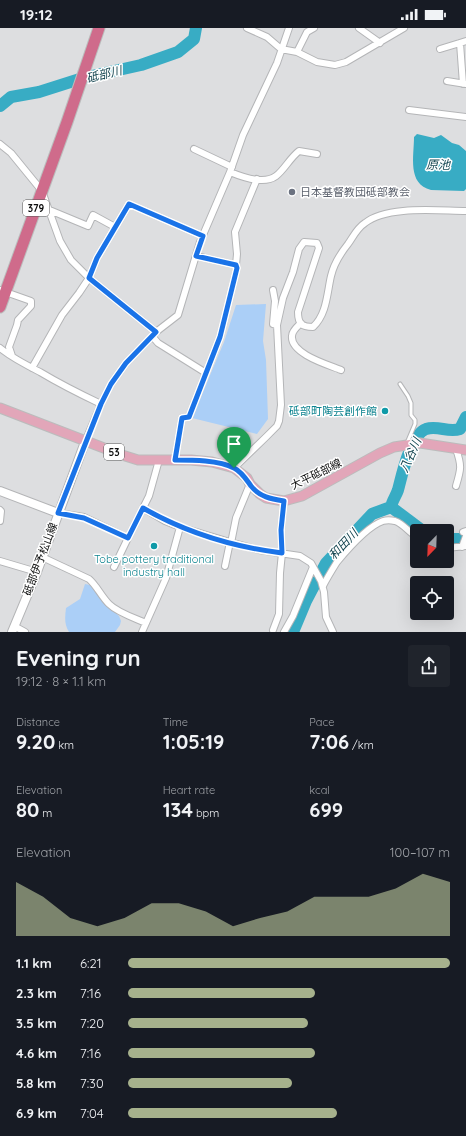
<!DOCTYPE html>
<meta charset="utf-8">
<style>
:root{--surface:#171b24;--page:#20242c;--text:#f1f3f6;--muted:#9ea1a6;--accent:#a6b18c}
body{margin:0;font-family:Quicksand,"Noto Sans JP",sans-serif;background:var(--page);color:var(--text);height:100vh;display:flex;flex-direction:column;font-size:15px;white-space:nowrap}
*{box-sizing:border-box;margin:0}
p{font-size:13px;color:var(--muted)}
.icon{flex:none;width:22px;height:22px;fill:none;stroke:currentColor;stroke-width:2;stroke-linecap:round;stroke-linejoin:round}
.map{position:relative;height:604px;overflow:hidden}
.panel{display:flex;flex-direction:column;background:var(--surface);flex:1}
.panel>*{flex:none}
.needle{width:26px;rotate:203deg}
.buttons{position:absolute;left:410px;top:496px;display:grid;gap:8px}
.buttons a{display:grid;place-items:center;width:44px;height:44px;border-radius:4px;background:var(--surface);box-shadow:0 4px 16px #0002;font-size:20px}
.pin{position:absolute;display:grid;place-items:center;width:34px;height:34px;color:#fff;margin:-41px -17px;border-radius:50% 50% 50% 0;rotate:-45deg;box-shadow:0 0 4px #0007}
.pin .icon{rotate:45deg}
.round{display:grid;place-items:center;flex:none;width:42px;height:42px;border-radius:4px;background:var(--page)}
.headline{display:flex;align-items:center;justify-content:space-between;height:68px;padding:0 16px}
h1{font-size:22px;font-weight:800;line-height:30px}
.stats{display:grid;grid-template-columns:repeat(3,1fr);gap:6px;height:68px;padding:4px 16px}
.stats div{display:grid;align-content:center}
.stats b{font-size:20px;font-weight:800}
.stats small{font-size:11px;font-weight:400}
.stats p{font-size:11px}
.chart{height:112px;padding:8px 16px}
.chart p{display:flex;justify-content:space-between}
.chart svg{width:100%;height:72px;margin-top:4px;fill:var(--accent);opacity:.7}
ul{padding:0 16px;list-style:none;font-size:13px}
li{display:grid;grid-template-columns:64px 48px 1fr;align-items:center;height:30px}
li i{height:10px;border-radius:5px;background:var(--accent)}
.status{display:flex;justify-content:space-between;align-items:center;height:28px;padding:0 20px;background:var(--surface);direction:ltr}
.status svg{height:11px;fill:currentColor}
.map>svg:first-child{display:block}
.green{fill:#abcff7}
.water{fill:#38acc4}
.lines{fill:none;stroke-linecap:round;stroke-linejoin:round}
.river{stroke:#38acc4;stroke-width:12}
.lane-casing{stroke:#b4b5b7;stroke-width:5}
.street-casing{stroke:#b4b5b7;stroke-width:8}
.secondary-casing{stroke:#b4b5b7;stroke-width:10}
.primary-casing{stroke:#bbbcbc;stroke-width:11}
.highway-casing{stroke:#bbbcbc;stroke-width:13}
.lane{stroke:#fff;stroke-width:3}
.street{stroke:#fff;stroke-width:6}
.secondary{stroke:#fff;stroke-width:8}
.primary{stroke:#e2a6b9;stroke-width:9}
.highway{stroke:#cf6b8b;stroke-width:11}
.route-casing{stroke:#fff;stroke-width:8}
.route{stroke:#1a73e8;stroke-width:5}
.worship-dot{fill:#6b7280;stroke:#fff;stroke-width:1.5}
.culture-dot{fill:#0f9aa8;stroke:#fff;stroke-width:1.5}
.labels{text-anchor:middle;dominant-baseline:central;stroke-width:3;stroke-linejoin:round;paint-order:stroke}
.shield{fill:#fff;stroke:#565656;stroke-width:1}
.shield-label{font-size:10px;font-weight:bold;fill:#0d0e0e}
.worship-label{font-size:11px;fill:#5b616d;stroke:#fff;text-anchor:start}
.culture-label{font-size:11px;fill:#0d838f;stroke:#fff;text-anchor:end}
.street-label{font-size:11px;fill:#0d0e0e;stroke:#fff}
.water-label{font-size:12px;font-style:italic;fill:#164752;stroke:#fff}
</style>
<div class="status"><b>19:12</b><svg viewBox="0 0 49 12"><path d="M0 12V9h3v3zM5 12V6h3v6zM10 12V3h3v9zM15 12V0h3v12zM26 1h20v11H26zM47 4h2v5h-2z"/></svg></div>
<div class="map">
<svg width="466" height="604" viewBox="0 0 466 604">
<rect width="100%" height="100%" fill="#dddee0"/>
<!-- green -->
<path class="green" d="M266,276L263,313L266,332L268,391L257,406L192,390L224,314L236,277Z
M85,556L90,557L105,576L119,588L121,593L120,597L115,604H69C64,596 65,589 66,580L80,571Z"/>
<!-- water -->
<path class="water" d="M417,106L434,110L441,107L452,115L459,117L466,123V161L464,163L431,162C407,156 414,128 414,109Z"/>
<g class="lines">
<!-- river -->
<path class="river" d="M0,78L11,69L39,64L83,50L141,37L178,24L194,11L196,0
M391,479C392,473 396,468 398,462C402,447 410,407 426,401C438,397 448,405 460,401L466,389
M391,479L423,503
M447,511H466
M293,604L306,573L326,535L372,486L391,479"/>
<defs>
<path id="lane" d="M400,356L408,368L411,375V387L415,392V396L407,415"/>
<path id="street" d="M247,0L267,9L281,21L297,24L317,34L335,37L346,34L404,0
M359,0L380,15
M460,15L463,56
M440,21L466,13
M297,24L307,4L314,0
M447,53L466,56
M409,82L466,89
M0,116L11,125L42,163L60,213L71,232L89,250L156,304
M194,121L232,139
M230,144C242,149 264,157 276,148C284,142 290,130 299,123L317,126
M47,181L88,198L93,187L115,199
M196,228L236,237
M0,262L31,273V278L18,292L17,297L9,319L12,328
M273,262L275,273L273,296L277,297
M301,295C297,299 292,303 292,308C290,326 329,337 341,342
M152,308L158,315L206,345
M0,320C12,330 26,337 40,344C60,356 80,366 101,376
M32,340L62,287L79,265L89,250L97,230L129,176L203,208
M85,414L101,376L111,356L126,335L156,304L178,287L200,214L230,144L243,107L277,35L289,0
M456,421C462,438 461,441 456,458
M175,432L182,390L189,389L220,309L237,240L236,237L237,226L235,204L257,151
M234,440L266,409L277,398L279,393L281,377L277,297L283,270L293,244L299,221L304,214L317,215L319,220L298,284C298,296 302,299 313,299C327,286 327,265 331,248C334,235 340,226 348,216C353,209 357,200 365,195C387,177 439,183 466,183
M143,480L165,493L180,499L230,514L259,522L300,528L311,535L321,553L324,564L326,589L333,604
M0,482L1,483L0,493
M58,485L84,489L128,510L149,468L159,432
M463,504L466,503
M231,515L236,490L250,456
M462,519L466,508
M447,520L466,518
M42,529L89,551C97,558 101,568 109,576C118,585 135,590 146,595
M0,533L37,544
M225,538L230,514
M114,539L128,510
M323,558C327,550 332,542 337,534C347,522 368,498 383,493C386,492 391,492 395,493C404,496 409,505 417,509
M14,598L25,604
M273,602L279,586L280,545L282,525L281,502L284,473
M142,604L166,550L180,499
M284,604L293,588L313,539"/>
<path id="secondary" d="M0,463L58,485
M12,604L37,544L85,414"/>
<path id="primary" d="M0,380L122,427L138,432H191L212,434L234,440L247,450L250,456L260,466L266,470L284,473L302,468L380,425L394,419L420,415L466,422"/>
<path id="highway" d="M0,279L67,94L99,0"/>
</defs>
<!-- lane casing -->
<use href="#lane" class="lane-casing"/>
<!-- street casing -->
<use href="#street" class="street-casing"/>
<!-- secondary casing -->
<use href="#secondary" class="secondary-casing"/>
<!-- primary casing -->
<use href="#primary" class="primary-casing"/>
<!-- highway casing -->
<use href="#highway" class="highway-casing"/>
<!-- lane -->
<use href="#lane" class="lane"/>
<!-- street -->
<use href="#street" class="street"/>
<!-- secondary -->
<use href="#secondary" class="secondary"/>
<!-- primary -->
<use href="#primary" class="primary"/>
<!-- highway -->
<use href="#highway" class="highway"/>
</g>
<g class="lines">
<defs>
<path id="route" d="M129,176L203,208L196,228L236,237L237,240L220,309L189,389L182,390L175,432C192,432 219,432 234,440C242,444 246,451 251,458C260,469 271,471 284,473L281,502L282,525C234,519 185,504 143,480L128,510L84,490L58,485L101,376L111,356L126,335L156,304L89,250L97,230Z"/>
</defs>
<!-- route casing -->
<use href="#route" class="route-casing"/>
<!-- route -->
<use href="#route" class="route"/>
</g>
<!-- markers -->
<circle class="worship-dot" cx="292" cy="164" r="4"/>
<g class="culture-dot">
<circle cx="385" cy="383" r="4"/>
<circle cx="154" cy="518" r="4"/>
</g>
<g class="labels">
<!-- shield labels -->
<g class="shield">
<rect x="23" y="172" width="26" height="16" rx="3"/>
<rect x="104" y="416" width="20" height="16" rx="3"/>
</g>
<g class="shield-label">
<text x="36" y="180">379</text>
<text x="114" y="424">53</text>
</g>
<!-- worship labels -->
<g class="worship-label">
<text x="300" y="164">日本基督教団砥部教会</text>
</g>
<!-- culture labels -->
<g class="culture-label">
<text x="377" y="383">砥部町陶芸創作館</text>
<text x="154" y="531" text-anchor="middle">Tobe pottery traditional<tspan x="154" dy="13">industry hall</tspan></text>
</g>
<!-- street labels -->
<g class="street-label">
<text transform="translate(316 446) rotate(-26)">大平砥部線</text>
<text transform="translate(40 531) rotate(-69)">砥部伊予松山線</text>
</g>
<!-- water labels -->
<g class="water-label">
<text transform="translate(104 46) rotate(-14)">砥部川</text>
<text x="438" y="136">原池</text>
<text transform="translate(410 427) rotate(-66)">八谷川</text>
<text transform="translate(343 516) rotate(-47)">和田川</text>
</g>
</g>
</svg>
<div class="buttons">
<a><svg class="needle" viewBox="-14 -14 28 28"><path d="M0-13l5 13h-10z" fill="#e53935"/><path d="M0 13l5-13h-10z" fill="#9ea1a6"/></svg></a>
<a><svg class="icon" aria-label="locate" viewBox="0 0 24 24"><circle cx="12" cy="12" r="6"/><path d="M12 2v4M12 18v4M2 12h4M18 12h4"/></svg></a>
</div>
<div class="pin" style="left:234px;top:440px;background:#1e9e55"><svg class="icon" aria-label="arrive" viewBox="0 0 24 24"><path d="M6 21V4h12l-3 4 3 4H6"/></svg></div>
</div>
<section class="panel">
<div class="headline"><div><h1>Evening run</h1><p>19:12 · 8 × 1.1 km</p></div><a class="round"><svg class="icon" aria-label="share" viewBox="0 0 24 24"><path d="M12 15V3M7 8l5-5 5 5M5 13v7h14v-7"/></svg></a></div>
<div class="stats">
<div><p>Distance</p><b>9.20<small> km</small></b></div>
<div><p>Time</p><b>1:05:19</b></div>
<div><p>Pace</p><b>7:06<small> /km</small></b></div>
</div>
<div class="stats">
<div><p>Elevation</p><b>80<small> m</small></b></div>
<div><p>Heart rate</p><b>134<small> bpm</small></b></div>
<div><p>kcal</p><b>699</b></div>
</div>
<div class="chart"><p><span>Elevation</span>100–107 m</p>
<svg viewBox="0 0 160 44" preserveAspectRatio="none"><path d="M0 44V11L10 20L20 33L30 38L40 33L50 24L60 24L70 29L80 38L90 33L100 29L110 20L120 20L130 20L140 15L150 6L160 11V44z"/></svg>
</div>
<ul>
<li><b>1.1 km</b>6:21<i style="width:100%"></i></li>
<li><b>2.3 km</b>7:16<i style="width:58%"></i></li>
<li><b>3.5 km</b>7:20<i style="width:56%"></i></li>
<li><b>4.6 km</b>7:16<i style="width:58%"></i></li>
<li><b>5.8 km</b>7:30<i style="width:51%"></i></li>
<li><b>6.9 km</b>7:04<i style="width:65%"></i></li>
</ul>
</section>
